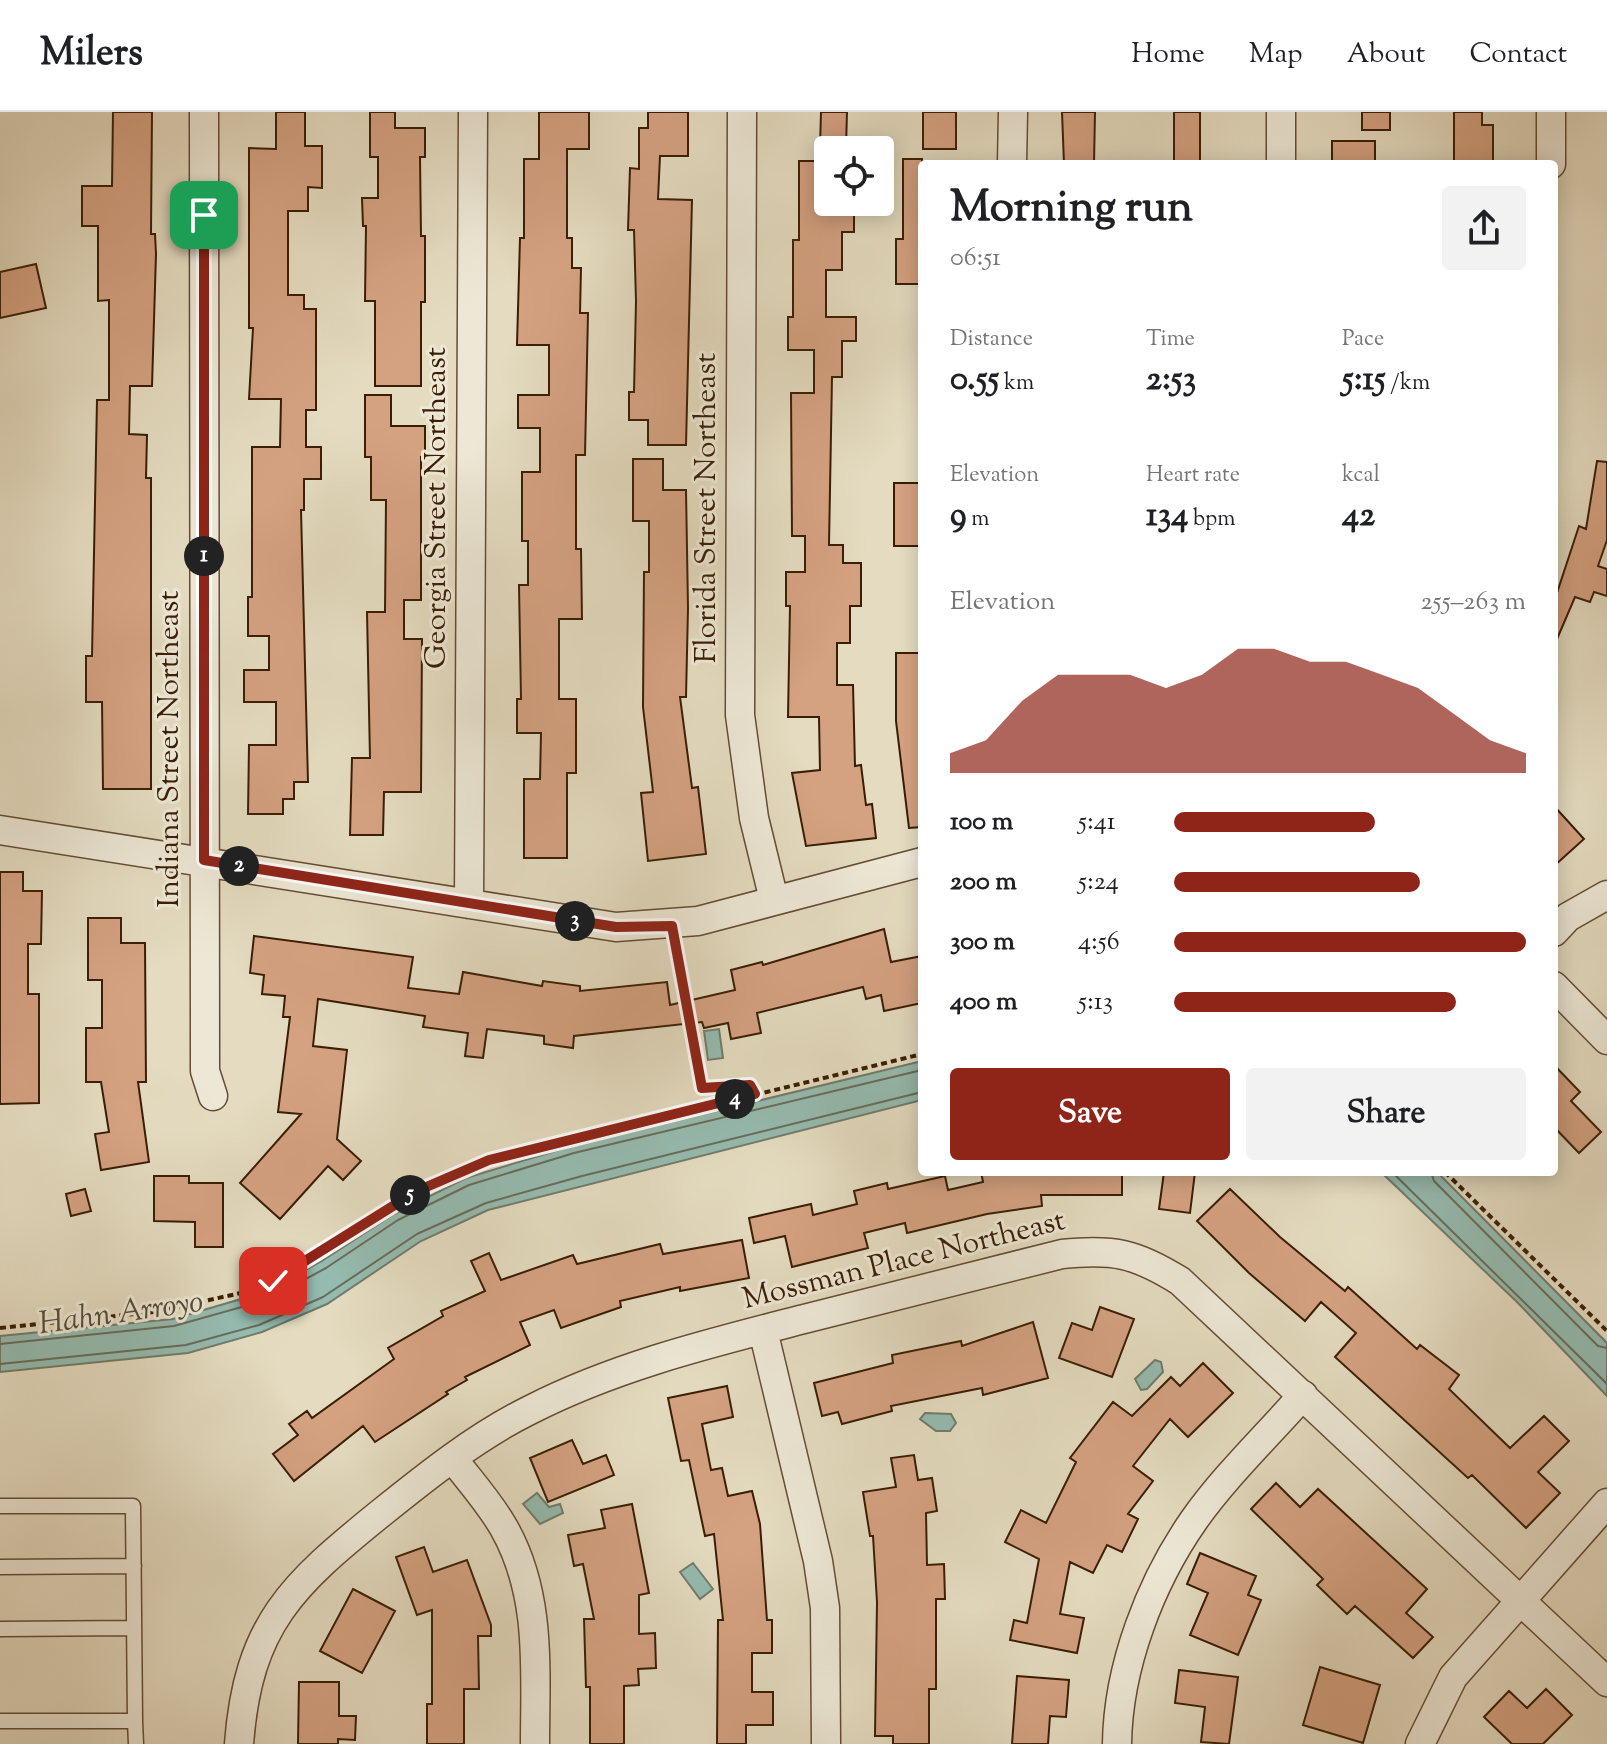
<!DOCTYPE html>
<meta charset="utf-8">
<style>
:root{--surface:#fff;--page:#f2f2f2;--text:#202124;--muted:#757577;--line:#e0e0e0;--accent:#8f2418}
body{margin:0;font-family:"Sorts Mill Goudy",serif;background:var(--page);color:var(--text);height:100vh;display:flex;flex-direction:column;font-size:30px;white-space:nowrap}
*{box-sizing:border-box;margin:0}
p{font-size:26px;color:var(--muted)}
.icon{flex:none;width:44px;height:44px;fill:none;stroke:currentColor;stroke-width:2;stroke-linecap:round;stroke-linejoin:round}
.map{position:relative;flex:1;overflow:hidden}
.drawer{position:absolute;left:918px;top:48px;width:640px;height:1016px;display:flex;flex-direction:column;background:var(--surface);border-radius:8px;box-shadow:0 4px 20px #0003}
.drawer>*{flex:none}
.fabs{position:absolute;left:814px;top:24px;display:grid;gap:16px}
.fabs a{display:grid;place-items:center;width:80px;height:80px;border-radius:8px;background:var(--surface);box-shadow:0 4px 20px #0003;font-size:40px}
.pin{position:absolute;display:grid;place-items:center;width:68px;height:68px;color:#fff;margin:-34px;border-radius:16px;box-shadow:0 4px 12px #0006}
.km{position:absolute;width:40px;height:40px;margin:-20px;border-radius:50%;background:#222;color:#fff;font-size:22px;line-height:40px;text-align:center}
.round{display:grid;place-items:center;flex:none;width:84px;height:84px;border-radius:8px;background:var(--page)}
.headline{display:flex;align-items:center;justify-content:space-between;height:136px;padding:0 32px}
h1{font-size:44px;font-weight:700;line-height:60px}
.metrics{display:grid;grid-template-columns:repeat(3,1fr);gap:12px;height:136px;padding:8px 32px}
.metrics div{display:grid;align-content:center}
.metrics b{font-size:34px;font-weight:700}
.metrics small{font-size:22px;font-weight:400}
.metrics p{font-size:22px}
.chart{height:224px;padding:16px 32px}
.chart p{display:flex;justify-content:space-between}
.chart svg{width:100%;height:144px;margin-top:8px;fill:var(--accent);opacity:.7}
.button{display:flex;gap:16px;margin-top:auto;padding:16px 32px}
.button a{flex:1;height:92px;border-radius:8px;background:var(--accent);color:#fff;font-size:32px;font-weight:700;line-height:92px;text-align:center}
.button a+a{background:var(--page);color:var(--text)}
ul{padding:0 32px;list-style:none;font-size:26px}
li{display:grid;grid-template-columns:128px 96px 1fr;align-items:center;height:60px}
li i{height:20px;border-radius:10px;background:var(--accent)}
header{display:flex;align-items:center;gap:48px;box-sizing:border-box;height:112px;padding:0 40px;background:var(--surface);border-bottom:2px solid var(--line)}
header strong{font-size:38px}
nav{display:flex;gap:44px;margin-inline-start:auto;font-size:28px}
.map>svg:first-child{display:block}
.water{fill:#95bbb0;stroke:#717c6b;stroke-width:2}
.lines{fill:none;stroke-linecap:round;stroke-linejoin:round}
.shore{stroke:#686c5a;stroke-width:2}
.building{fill:#d4a181;stroke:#3a1e04;stroke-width:2}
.service-casing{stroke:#644d33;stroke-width:17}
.minor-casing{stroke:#644d33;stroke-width:31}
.path{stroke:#3a1e04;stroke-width:4;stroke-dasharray:6 4;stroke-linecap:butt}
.service{stroke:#ede8d6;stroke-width:14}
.minor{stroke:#ede8d6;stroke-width:28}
.route-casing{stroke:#fff;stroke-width:16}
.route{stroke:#8f2418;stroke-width:10}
.labels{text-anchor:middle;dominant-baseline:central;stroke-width:6;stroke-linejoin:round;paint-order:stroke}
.street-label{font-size:30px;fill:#3a1e04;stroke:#ede8d6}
.water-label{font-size:32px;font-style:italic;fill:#554d38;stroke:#ede8d6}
</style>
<header>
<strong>Milers</strong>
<nav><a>Home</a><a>Map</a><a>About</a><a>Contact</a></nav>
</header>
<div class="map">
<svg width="1607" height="1632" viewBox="0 0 1607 1632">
<rect width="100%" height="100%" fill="#e4dbc0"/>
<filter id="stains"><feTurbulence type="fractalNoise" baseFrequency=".0025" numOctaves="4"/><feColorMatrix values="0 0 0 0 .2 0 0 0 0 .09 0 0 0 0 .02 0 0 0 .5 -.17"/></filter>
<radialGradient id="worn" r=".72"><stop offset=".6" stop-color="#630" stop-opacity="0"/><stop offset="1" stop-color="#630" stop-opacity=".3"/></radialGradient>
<!-- water -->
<path class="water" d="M719,917L723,946L708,948L704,919Z
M922,949V988L488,1098L421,1129L327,1192L262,1220L188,1241L0,1260V1224L173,1207L265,1180L322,1149L394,1102L466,1066L572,1034Z
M1381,1060L1439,1062L1607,1231V1284L1518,1191Z
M1155,1248L1161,1250L1163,1260L1147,1277L1141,1278L1135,1267Z
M925,1301L951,1302L956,1311L950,1319H936L920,1307Z
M537,1381L549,1395L560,1392L563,1401L540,1412L523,1392Z
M693,1451L713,1477L700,1487L680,1460Z"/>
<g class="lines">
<!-- shore -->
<path class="shore" d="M1392,1060L1607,1272
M1431,1060L1434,1069L1598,1234L1607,1236
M0,1232L174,1214L267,1188L326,1156L398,1108L469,1073L574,1041L922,958
M0,1252L186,1233L259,1213L323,1185L417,1122L486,1091L582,1064L922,980"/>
</g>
<!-- building -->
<path class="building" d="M113,0H152L151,122H155L156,142L152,274H130L129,322L147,323L146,366H151V677H103L102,590H86V544H92L97,288H109V188L98,189V114H82V74H112Z
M276,0H305V34H322V76L308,75V99H288V183H304V197H316V298H306V335H321V367H304V398H301L308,670H294V687H283V702H248L249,633H276V590H244V558H269V524H248V485H252V335H280L281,287H249L253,216H249V36L276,37Z
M370,0H395V16H425V45H420L421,124H425V190H421V274H375V189H365L366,114H363L362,86H378V45H370Z
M539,0H589V37H567V126H572V156H581L580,201H588L585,343H576V437H581L582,507H559V587H576V661H567V746H524V667H540L541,621H517V587H521L519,473H528V429H522V360H540V316H518V283H549V233H517L520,126H524V47H539Z
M648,0H688V44H660L658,87L692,88L686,333H648V308H629V280H634L636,189L634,118H628L630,56L639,57V16H648Z
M821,0H847L846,35H820Z
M923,0H956V37H923Z
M1062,0H1095L1094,52H1064Z
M1174,0H1200V52H1174Z
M1362,0H1390V18H1362Z
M1454,0H1482V13H1493V52H1454Z
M1332,29H1375V52H1332Z
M903,47H922V172H896V127H903Z
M799,49H828V90H854V120H842V158H826V205H856V229H842V265H832L829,433H843V451H861V494H850V531H837V573H853L855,654L861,653L866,693L872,692L876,726L806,734L792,661L820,658L819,605H788L790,494H786V460H805V424H792L791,281H814V238H788V205H793V128H799Z
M36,152L46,196L0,206V160Z
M365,283H391V314H425V345H421V488H404V527H422L421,680H384L383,723H350L352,646H370L367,500H385L386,388H371V345H365Z
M633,347H663V378H686L688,496L686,585H680L692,676L698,675L706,742L648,749L641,681L653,680L643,595L644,460H649V409H633Z
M1597,349L1607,350V428L1598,454L1607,457V484L1594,480L1590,490L1575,485L1554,534V490L1579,414L1586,417Z
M894,371H922V434H894Z
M896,541H922V715L909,716L896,609Z
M1554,694L1584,727L1554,754Z
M0,760H23V779H42L41,832H28V882H39V991L0,992Z
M88,806H121V831H145L146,970H138L149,1050L101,1058L95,1022L109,1020L101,970H86V916H102V868H88Z
M884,817L891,850L922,844V891L884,899L881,883L866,887L863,875L757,901L761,921L731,927L728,911L704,916L702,910L574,924L573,936L544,932V924L487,917L483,946L465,944L468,921L423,915L425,904L318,887L313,934L347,938L337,1027L361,1049L343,1068L328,1054L280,1107L240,1071L301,1002L278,1000L290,905H283L285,884L262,882L264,863L250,861L254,824L413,845L408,876L459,882L463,860L542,874L543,869L580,874V879L667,870L670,893L735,878L731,858L762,850L763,853Z
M1554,953L1580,980L1571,989L1601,1020L1579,1041L1554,1015Z
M981,1060H1122V1083H1041L1042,1094L987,1102L907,1121L905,1111L864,1121L868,1136L792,1155L785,1124L754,1131L749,1106L811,1092L813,1103L857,1092L854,1079L887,1071L888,1077L945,1064L948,1078L983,1070Z
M1164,1060H1195L1190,1101L1159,1097Z
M154,1064H189V1071H223V1135H195V1110L154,1109Z
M85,1077L91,1099L71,1104L66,1082Z
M1230,1077L1280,1125L1345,1179L1348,1175L1417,1237L1420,1233L1459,1263L1449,1277L1510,1336L1544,1304L1569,1329L1538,1360L1560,1381L1526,1416L1472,1363L1468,1366L1335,1245L1356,1221L1321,1190L1305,1209L1249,1161L1197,1109Z
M742,1128L749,1166L680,1179V1175L620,1189L621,1195L561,1216L554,1198L520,1210L530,1233L465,1265L467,1268L446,1280L448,1282L375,1330L363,1314L294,1369L273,1342L298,1323L289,1312L307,1299L312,1306L394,1247L388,1236L443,1204L441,1199L485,1179L471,1149L489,1141L501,1168L573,1143L577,1152L660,1132L663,1142Z
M1100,1195L1134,1207L1112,1265L1059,1246L1072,1211L1092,1218Z
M1033,1210L1048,1266L983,1283L982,1276L891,1294L892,1299L842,1312L838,1300L822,1304L814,1271L893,1251L892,1243L961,1229L962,1234Z
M1203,1251L1233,1281L1188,1325L1170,1307L1133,1354L1153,1369L1128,1402L1138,1407L1122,1440L1107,1433L1093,1461L1070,1450L1060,1502L1084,1506L1077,1541L1010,1528L1014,1508L1027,1511L1039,1447L1005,1430L1021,1398L1046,1411L1076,1350L1070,1346L1113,1290L1132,1304L1171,1265L1180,1274Z
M727,1274L733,1305L702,1312L711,1358L722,1356L728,1384L752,1379L760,1412L767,1508H772V1541H752V1580H773V1613H746V1632H717L718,1508H723L714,1422L705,1424L689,1348L681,1349L668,1286Z
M572,1328L583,1352L606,1343L614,1363L548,1390L530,1346Z
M914,1343L918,1368L932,1366L937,1399L926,1401L927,1453L944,1452L945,1487H936V1577H929V1632H893V1624H875L877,1490L873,1424H870L863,1380L896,1375L891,1346Z
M1276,1371L1300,1395L1318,1377L1427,1477L1406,1501L1433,1525L1413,1546L1355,1494L1347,1502L1317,1473L1323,1467L1251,1397Z
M632,1392L649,1481L639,1483V1522L655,1521L656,1556L638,1557L639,1573L624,1574V1632H590V1575H586L584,1507H594L583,1452L574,1454L568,1423L605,1416L601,1398Z
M424,1435L433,1460L467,1448L491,1513V1524H478L479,1577H464V1632H427V1592H432V1498L417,1503L396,1445Z
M1200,1441L1256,1464L1248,1483L1261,1488L1238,1543L1190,1523L1208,1481L1187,1472Z
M353,1477L395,1499L362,1561L320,1539Z
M1320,1555L1380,1573L1363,1631L1303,1613Z
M1179,1558L1238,1565L1229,1632L1201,1630L1205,1595L1175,1591Z
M1017,1564L1069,1568L1066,1605L1050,1604L1048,1632H1012Z
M299,1570H339V1604H356L355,1628L338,1627V1632H298Z
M1546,1577L1572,1603L1543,1632H1512L1484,1605L1509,1579L1527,1596Z"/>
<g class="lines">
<defs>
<path id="service" d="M0,1394H133L135,1609
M0,1455L134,1454
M0,1517L134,1516
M0,1609H135L136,1632"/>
<path id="minor" d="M204,0L205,959L213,984
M742,0L740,603L754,706L774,788
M1012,52L1013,0
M1281,52V0
M1551,52V0
M0,718L616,815L698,809L922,750
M469,792L473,0
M1554,820L1568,805L1607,783
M1554,874L1607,928
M763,1218L818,1449L825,1496L826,1632
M453,1347C470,1369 490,1391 504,1416C542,1483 535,1558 535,1632
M239,1632C248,1512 292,1473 381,1401C427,1364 477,1324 530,1298C616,1254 711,1231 804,1207C890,1186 976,1164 1062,1142C1114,1137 1135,1141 1180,1169L1607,1570
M1117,1632C1118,1555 1150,1471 1194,1408C1225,1364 1267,1324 1303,1283
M1420,1632L1453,1565L1607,1391"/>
</defs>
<!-- service casing -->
<use href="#service" class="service-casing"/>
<!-- minor casing -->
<use href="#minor" class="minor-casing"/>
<!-- path -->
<path class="path" d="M676,836L702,976L750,973L755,982
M1445,1060L1607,1219
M0,1216L154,1200L241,1181L273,1169L318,1143L417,1079L489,1048L922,942"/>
<!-- service -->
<use href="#service" class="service"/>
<!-- minor -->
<use href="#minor" class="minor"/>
</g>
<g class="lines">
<defs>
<path id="route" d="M204,103V748L616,815L672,814L702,976L750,973L755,982L489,1048L417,1079L273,1169"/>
</defs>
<!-- route casing -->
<use href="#route" class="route-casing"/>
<!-- route -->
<use href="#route" class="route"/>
</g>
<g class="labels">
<!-- street labels -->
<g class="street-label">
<text transform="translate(437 396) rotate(-90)">Georgia Street Northeast</text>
<text transform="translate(707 396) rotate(-90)">Florida Street Northeast</text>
<text transform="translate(170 637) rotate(-90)">Indiana Street Northeast</text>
<text transform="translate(904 1149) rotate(-14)">Mossman Place Northeast</text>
</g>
<!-- water labels -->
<g class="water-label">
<text transform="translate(121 1202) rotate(-8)">Hahn Arroyo</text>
</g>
</g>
<rect width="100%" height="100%" filter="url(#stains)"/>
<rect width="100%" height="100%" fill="url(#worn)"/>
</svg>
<div class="fabs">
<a><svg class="icon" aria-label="locate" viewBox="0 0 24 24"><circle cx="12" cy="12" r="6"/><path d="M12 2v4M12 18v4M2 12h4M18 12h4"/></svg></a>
</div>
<div class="pin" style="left:204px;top:103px;background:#1e9e55"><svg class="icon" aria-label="arrive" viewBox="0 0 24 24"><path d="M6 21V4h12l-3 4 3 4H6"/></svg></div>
<div class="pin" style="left:273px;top:1169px;background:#d93025"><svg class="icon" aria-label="check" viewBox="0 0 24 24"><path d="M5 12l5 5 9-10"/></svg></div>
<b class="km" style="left:204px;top:444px">1</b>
<b class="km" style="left:239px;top:754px">2</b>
<b class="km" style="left:575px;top:809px">3</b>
<b class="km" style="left:735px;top:987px">4</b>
<b class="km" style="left:410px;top:1083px">5</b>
<section class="drawer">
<div class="headline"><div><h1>Morning run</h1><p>06:51</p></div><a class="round"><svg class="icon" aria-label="share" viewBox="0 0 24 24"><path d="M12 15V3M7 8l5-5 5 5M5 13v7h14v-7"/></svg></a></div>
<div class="metrics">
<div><p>Distance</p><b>0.55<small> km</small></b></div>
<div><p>Time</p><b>2:53</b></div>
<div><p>Pace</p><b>5:15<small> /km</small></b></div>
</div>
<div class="metrics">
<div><p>Elevation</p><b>9<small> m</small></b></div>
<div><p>Heart rate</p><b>134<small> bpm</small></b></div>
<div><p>kcal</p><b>42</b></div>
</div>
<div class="chart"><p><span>Elevation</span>255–263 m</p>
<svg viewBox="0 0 160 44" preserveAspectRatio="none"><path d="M0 44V38L10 34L20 22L30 14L40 14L50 14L60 18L70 14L80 6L90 6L100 10L110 10L120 14L130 18L140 26L150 34L160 38V44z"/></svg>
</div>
<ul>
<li><b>100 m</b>5:41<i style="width:57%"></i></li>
<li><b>200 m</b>5:24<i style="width:70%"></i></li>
<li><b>300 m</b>4:56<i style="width:100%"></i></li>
<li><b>400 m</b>5:13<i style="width:80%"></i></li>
</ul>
<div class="button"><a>Save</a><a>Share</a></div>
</section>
</div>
